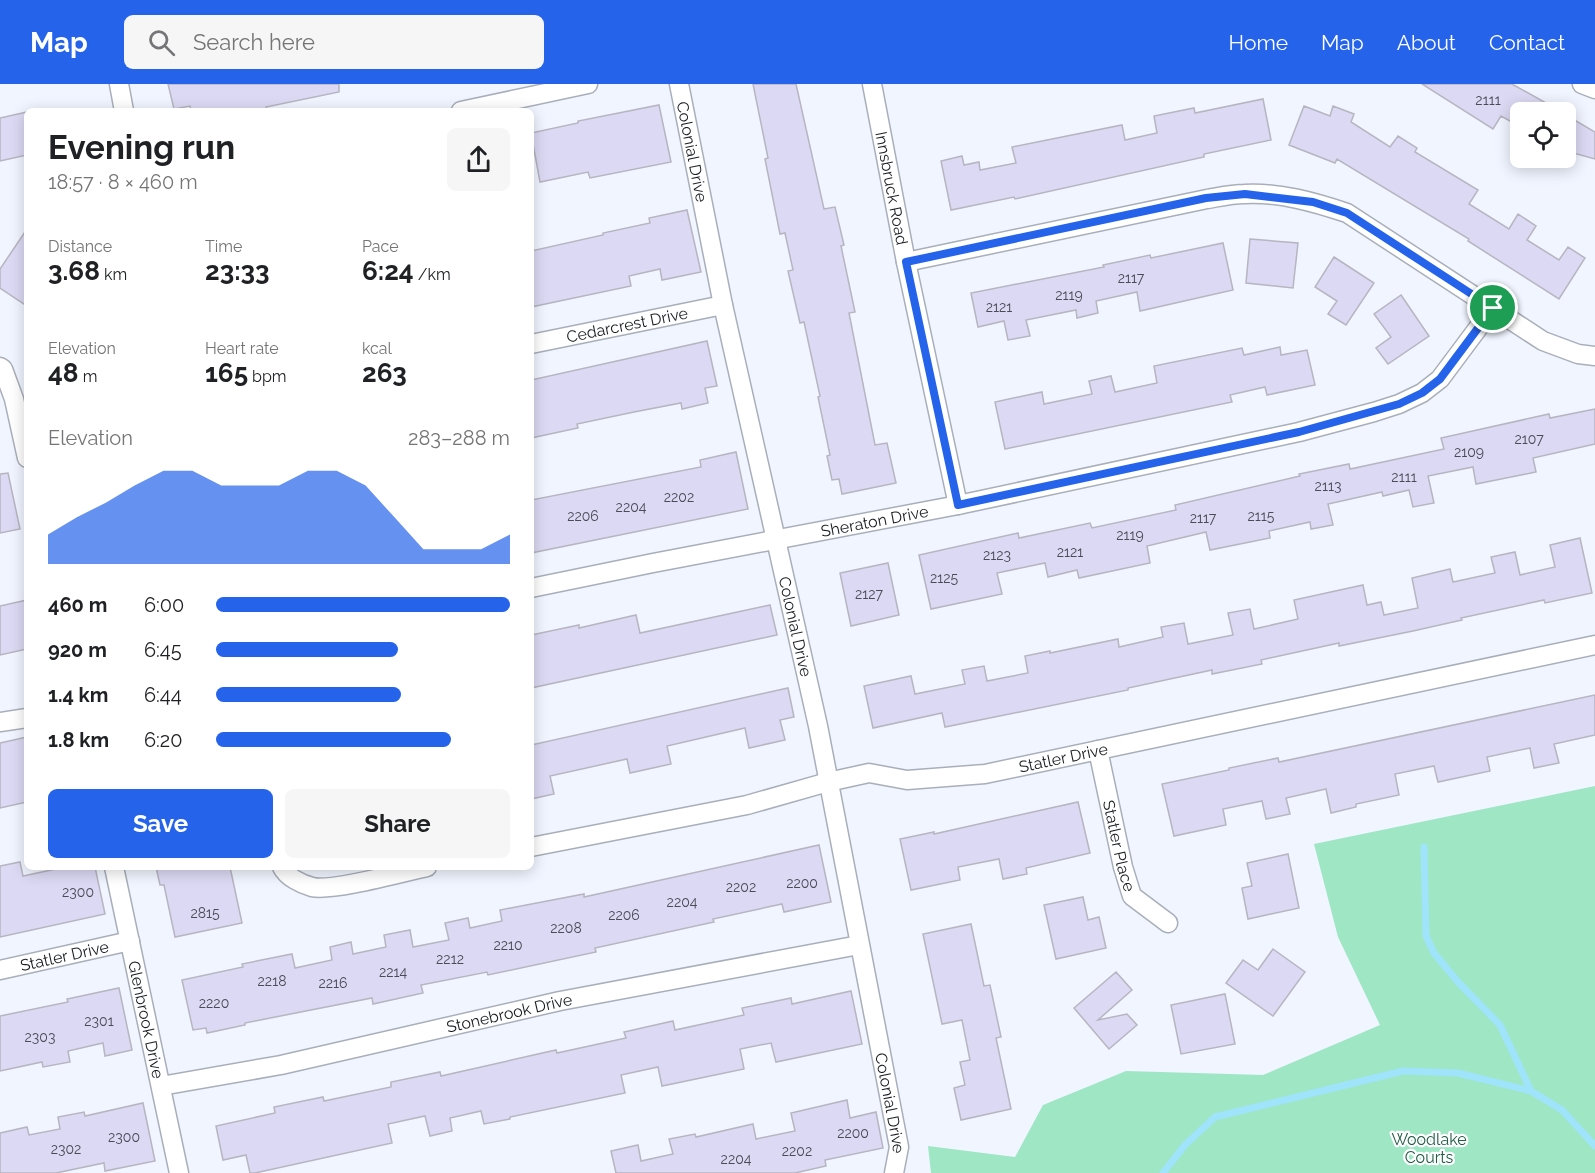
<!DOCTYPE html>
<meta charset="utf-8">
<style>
:root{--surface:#fff;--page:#f6f6f6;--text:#202124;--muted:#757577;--accent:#2563eb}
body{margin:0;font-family:Raleway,sans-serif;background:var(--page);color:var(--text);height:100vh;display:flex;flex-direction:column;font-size:22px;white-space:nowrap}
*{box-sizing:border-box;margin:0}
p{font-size:20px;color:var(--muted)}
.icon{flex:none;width:33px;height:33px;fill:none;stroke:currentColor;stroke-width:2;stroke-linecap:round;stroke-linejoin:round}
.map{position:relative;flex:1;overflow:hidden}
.side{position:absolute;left:24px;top:24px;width:510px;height:762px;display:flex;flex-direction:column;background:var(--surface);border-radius:9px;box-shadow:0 3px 15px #0003}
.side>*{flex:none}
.fabs{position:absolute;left:1510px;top:18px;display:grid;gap:12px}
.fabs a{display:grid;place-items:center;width:66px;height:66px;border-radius:9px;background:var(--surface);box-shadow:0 3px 15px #0003;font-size:30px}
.pin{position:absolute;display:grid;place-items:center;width:51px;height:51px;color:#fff;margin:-26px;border:3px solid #fff;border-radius:50%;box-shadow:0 2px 6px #0007}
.round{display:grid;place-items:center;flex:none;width:63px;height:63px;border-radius:9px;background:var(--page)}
.headline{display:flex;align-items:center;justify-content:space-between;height:102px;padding:0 24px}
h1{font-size:33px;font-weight:700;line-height:45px}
.figures{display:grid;grid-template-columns:repeat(3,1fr);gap:9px;height:102px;padding:6px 24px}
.figures div{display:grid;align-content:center}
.figures b{font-size:26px;font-weight:700}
.figures small{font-size:16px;font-weight:400}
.figures p{font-size:16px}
.chart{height:168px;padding:12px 24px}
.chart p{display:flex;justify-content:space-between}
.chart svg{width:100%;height:108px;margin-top:6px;fill:var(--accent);opacity:.7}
.primary-button{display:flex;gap:12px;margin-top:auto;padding:12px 24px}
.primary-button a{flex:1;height:69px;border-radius:9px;background:var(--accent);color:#fff;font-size:24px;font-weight:700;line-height:69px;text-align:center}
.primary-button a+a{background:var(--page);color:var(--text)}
ul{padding:0 24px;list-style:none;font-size:20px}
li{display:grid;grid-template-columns:96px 72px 1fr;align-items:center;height:45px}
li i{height:15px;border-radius:8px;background:var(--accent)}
header{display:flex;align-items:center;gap:36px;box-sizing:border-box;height:84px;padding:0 30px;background:var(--accent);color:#fff}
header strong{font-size:28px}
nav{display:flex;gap:33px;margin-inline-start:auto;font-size:21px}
.search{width:420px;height:54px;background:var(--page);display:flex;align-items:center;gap:15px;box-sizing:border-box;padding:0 21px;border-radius:9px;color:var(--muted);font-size:22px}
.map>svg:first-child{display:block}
.green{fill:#9fe6c4}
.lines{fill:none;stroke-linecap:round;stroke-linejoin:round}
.stream{stroke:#9fe4fb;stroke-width:7}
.building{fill:#dcd9f4;stroke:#b6b5c0;stroke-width:1.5}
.minor-casing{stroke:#a9afba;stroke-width:21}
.minor{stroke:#fff;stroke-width:18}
.route-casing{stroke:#fff;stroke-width:12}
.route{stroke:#2563eb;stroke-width:8}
.labels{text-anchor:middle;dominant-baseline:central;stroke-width:4.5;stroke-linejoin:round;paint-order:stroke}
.number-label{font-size:14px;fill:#4a4b55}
.street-label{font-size:16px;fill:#1a1c20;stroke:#fff}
.park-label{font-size:16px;fill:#215d45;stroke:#fff}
</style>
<header>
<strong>Map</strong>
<div class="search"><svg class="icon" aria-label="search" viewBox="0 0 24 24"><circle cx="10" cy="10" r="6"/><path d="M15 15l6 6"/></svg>Search here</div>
<nav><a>Home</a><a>Map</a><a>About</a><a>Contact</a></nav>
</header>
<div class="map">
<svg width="1595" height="1089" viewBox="0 0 1595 1089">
<rect width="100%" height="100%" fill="#f0f5ff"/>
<!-- green -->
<path class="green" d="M1595,702V1089H931L928,1062L1015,1073L1043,1021L1126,987L1263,991L1380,941L1338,853L1314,760Z"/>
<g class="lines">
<!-- stream -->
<path class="stream" d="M1424,763L1426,852L1434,869L1458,898L1500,941L1531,1007
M1163,1089L1185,1061L1215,1033L1403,987L1458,989L1531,1007L1562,1026L1595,1062"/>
</g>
<!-- building -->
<path class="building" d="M168,0H339V8L266,23L267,25L257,27H191L190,22L174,25Z
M753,0H796L824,125L835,123L844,161L841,162L855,228L849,229L875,361L887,359L896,399L842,410L839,395L832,396L827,372L830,371L818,313L820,312L804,238L800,239L788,187L793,186L785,149L780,150L765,75L768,74Z
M1422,0H1512L1562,28H1521V43L1501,32L1493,45Z
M1263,15L1271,56L1204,70V73L1015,115L1014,113L951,126L941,77L962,72L964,81L979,78L980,86L1016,79L1012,63L1122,41L1125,56L1157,49L1154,32L1194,24L1195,29Z
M659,21L671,78L590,94L588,88L540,98L531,49L578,39V37Z
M1304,22L1330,32L1333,22L1354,30L1351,38L1390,63L1398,52L1417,64L1415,68L1478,106L1469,120L1509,145L1518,130L1536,142L1527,156L1559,176L1568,163L1585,174L1559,215L1468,157L1469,155L1337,75L1335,79L1289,61Z
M27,28V71L0,77V34Z
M1566,31L1595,48V75L1566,67Z
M687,126L701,188L662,196L660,185L629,192L631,202L531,223V167L603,151V149L650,139L649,134Z
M27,145V222L0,204V185Z
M1250,155L1298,159L1293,204L1246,199Z
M1223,159L1233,206L1140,227L1137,208L1096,217L1098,229L1077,234L1076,226L1026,236L1030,252L1008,256L1004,237L978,243L971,209L1104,183L1103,181L1150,171L1151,174Z
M1334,173L1374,199L1346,241L1328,230L1337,217L1315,203Z
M1401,211L1429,252L1388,280L1376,264L1391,253L1374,230Z
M707,257L717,302L705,304L708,319L682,325L681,319L634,328L577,340L578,344L531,354V296Z
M1280,263L1281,271L1307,266L1315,301L1267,311L1265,303L1230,311L1232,318L1005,365L995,318L1042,308L1044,320L1092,310L1089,297L1111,292L1115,308L1157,299L1154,282L1242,264L1244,271Z
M1595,325V360L1533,374L1536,388L1476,400L1473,383L1428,392L1434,419L1413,423L1409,406L1383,412L1382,408L1328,420L1333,441L1311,445L1310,438L1269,447L1270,454L1210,466L1206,448L1147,462L1150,479L1079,494L1077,486L1048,493L1045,479L997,489L1002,510L931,525L919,471L1018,449L1019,454L1090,439L1092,444L1176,426L1175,421L1300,392L1299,390L1349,380L1350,385L1444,365L1441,354L1549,330L1550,334Z
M736,368L748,425L531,469V416L701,383L700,376Z
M8,389L20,445L0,449V390Z
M1580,454L1592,509L1545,519L1544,516L1461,534L1462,536L1413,547L1339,562V559L1261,576L1262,580L1212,590V586L1128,604V606L945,643L942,629L873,644L864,602L911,592L915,610L965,600L962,586L984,582L987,597L1028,589L1025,572L1050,567V569L1118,555L1119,563L1163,553L1161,543L1184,539L1188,560L1233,551L1228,529L1250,525L1254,545L1298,535L1294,516L1363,501L1367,521L1381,518L1384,531L1418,524L1412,494L1450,485L1453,498L1495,489L1491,473L1515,468L1520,491L1555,483L1550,461Z
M888,479L899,531L851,542L840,489Z
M27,516V565L0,571V522Z
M770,521L777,551L531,604V551L579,541V544L636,531L640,549Z
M788,604L794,633L780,636L785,656L749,664L745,644L667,662L671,680L630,689L627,675L550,692L554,710L531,715V661Z
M1595,611V651L1554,660L1559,679L1534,684L1530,664L1487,673L1490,687L1438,698L1434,682L1395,690L1399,711L1356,720V723L1331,729L1326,705L1286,714L1290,730L1266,735L1262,717L1223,725L1226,741L1174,752L1162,700L1229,686V684L1278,674L1279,678Z
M27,653V718L0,724V659Z
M1078,718L1090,769L1026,784L1027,790L1003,795L999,775L958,783L960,796L911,806L900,755L934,748V750Z
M819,761L831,818L784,828L782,820L713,835L714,838L595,864L596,868L488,891L487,888L421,901L423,909L373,920L372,914L245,939V941L207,949L206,944L193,946L182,896L243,883L242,880L292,870L295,884L332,876L330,863L351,858L353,870L386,863L384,851L410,846L413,863L449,856L445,839L468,834L470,844L502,837L500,826L584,810V813Z
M1288,770L1299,824L1248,835L1242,804L1252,802L1247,779Z
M20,778L23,792L65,783H95L105,830L0,853V782Z
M156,783H230L242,839L175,853L164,801H160Z
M1083,813L1088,836L1099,833L1106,864L1056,875L1044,821Z
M971,840L984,902L990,901L1001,953L996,954L1011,1025L961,1036L954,1004L965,1001L960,978L970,976L962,936L942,940L923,850Z
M1273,865L1305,888L1273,932L1226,899L1243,876L1258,886Z
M1116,888L1132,906L1098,936L1127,930L1137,941L1109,965L1074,924Z
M119,904L132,966L105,972L103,959L68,967L70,978L43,983L42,978L0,987V932L68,918L67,915Z
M851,907L862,960L776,978L771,959L740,965L744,985L662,1002L658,983L621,991L625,1009L510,1033V1035L484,1040L481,1027L450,1034L452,1047L430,1052L425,1032L388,1040L392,1059L255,1089H250L246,1071L223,1076L216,1042L275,1029L274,1023L323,1013L324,1017L391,1003V998L440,988L441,992L556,966L557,969L626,954L624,948L673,937L675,946L744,931L742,924L791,914L792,920Z
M1225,910L1235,960L1181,970L1171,921Z
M847,1016L850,1034L876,1028L883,1064L825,1076L826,1082L795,1089H616L611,1067L638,1061L641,1077L673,1070L669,1055L695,1050L696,1053L753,1040L756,1055L795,1047L791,1029Z
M143,1019L155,1077L105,1087L104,1079L56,1089H0V1049L27,1043L29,1051L60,1045L58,1033L84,1028L85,1032Z"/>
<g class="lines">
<defs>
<g id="minor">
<path d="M119,0L124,27"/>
<path id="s1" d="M679,0L723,221L818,642L899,1063L894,1089"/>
<path id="s2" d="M872,0L906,178L958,421"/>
<path d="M1582,0L1595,5"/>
<path d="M461,27L588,0"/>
<path d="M906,178L1207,115C1219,113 1232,110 1244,110C1279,108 1314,118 1347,129L1543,257L1578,270L1595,272"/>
<path id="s3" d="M531,260L723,221"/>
<path d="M0,283L3,285L14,315L27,374"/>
<path id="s4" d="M531,504L653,479L958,421L1299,348L1374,328L1399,320L1422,309L1440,295L1493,224"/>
<path d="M0,638L27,634"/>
<path id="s5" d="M1098,666L1123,783L1132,812L1168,839"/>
<path id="s6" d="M531,763L747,721L828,698L869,689L907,696L985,690L1595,561"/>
<path id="s7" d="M114,783L179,1089"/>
<path d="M282,783C287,793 301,800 312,803C331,808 404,788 427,783"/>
<path id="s8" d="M0,886L130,857"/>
<path id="s9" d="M161,1002L281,981L560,917L859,861"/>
</g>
</defs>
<!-- minor casing -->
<use href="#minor" class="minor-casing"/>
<!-- minor -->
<use href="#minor" class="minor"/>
</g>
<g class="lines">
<defs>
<path id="route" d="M1245,110L1313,118L1347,129L1493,224L1440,295L1422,309L1399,320L1299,348L958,421L906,178L1206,114Z"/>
</defs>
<!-- route casing -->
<use href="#route" class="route-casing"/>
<!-- route -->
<use href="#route" class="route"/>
</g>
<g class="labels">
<!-- number labels -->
<g class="number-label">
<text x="1488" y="16">2111</text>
<text x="1131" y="194">2117</text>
<text x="1069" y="211">2119</text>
<text x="999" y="223">2121</text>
<text x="1529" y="355">2107</text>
<text x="1469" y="368">2109</text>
<text x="1404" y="393">2111</text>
<text x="1328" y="402">2113</text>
<text x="679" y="413">2202</text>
<text x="631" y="423">2204</text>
<text x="583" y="432">2206</text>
<text x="1261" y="432">2115</text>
<text x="1203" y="434">2117</text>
<text x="1130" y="451">2119</text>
<text x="1070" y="468">2121</text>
<text x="997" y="471">2123</text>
<text x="944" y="494">2125</text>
<text x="869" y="510">2127</text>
<text x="802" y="799">2200</text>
<text x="741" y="803">2202</text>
<text x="78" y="808">2300</text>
<text x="682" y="818">2204</text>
<text x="205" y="829">2815</text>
<text x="624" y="831">2206</text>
<text x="566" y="844">2208</text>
<text x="508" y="861">2210</text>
<text x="450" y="875">2212</text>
<text x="393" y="888">2214</text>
<text x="272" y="897">2218</text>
<text x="333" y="899">2216</text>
<text x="214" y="919">2220</text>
<text x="99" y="937">2301</text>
<text x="40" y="953">2303</text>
<text x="853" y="1049">2200</text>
<text x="124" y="1053">2300</text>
<text x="66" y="1065">2302</text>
<text x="797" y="1067">2202</text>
<text x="736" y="1075">2204</text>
</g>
<!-- street labels -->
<g class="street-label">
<text stroke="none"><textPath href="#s1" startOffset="69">Colonial Drive</textPath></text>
<text stroke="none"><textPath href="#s2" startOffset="106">Innsbruck Road</textPath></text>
<text stroke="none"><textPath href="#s3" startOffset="98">Cedarcrest Drive</textPath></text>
<text stroke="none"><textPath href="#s4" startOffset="350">Sheraton Drive</textPath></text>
<text stroke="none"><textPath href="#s1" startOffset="555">Colonial Drive</textPath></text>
<text stroke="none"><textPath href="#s6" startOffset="543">Statler Drive</textPath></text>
<text stroke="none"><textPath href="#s5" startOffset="98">Statler Place</textPath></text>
<text stroke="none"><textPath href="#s8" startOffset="66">Statler Drive</textPath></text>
<text stroke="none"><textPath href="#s9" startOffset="356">Stonebrook Drive</textPath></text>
<text stroke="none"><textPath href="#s7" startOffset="156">Glenbrook Drive</textPath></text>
<text stroke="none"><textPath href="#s1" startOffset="1041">Colonial Drive</textPath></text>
</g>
<!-- park labels -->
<g class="park-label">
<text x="1429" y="1055">Woodlake<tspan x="1429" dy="18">Courts</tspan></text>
</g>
</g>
</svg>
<div class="fabs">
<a><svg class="icon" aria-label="locate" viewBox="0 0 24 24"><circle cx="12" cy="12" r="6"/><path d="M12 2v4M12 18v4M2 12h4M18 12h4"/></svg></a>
</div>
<div class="pin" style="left:1493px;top:224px;background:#1e9e55"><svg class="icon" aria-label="arrive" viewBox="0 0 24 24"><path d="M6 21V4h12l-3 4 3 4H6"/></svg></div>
<section class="side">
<div class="headline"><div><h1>Evening run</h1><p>18:57 · 8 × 460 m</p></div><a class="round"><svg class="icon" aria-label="share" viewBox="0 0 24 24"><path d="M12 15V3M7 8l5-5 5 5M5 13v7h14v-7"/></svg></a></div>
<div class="figures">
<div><p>Distance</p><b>3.68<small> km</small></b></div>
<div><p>Time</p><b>23:33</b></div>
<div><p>Pace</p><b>6:24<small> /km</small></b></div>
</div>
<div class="figures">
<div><p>Elevation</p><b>48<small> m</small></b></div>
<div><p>Heart rate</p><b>165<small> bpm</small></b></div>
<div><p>kcal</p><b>263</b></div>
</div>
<div class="chart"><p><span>Elevation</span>283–288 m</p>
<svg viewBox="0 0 160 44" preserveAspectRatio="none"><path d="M0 44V32L10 25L20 19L30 12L40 6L50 6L60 12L70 12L80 12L90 6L100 6L110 12L120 25L130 38L140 38L150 38L160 32V44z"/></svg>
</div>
<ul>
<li><b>460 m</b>6:00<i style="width:100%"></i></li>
<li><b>920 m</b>6:45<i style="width:62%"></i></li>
<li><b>1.4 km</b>6:44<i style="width:63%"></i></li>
<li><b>1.8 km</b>6:20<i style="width:80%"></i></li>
</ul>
<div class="primary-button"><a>Save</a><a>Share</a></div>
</section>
</div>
